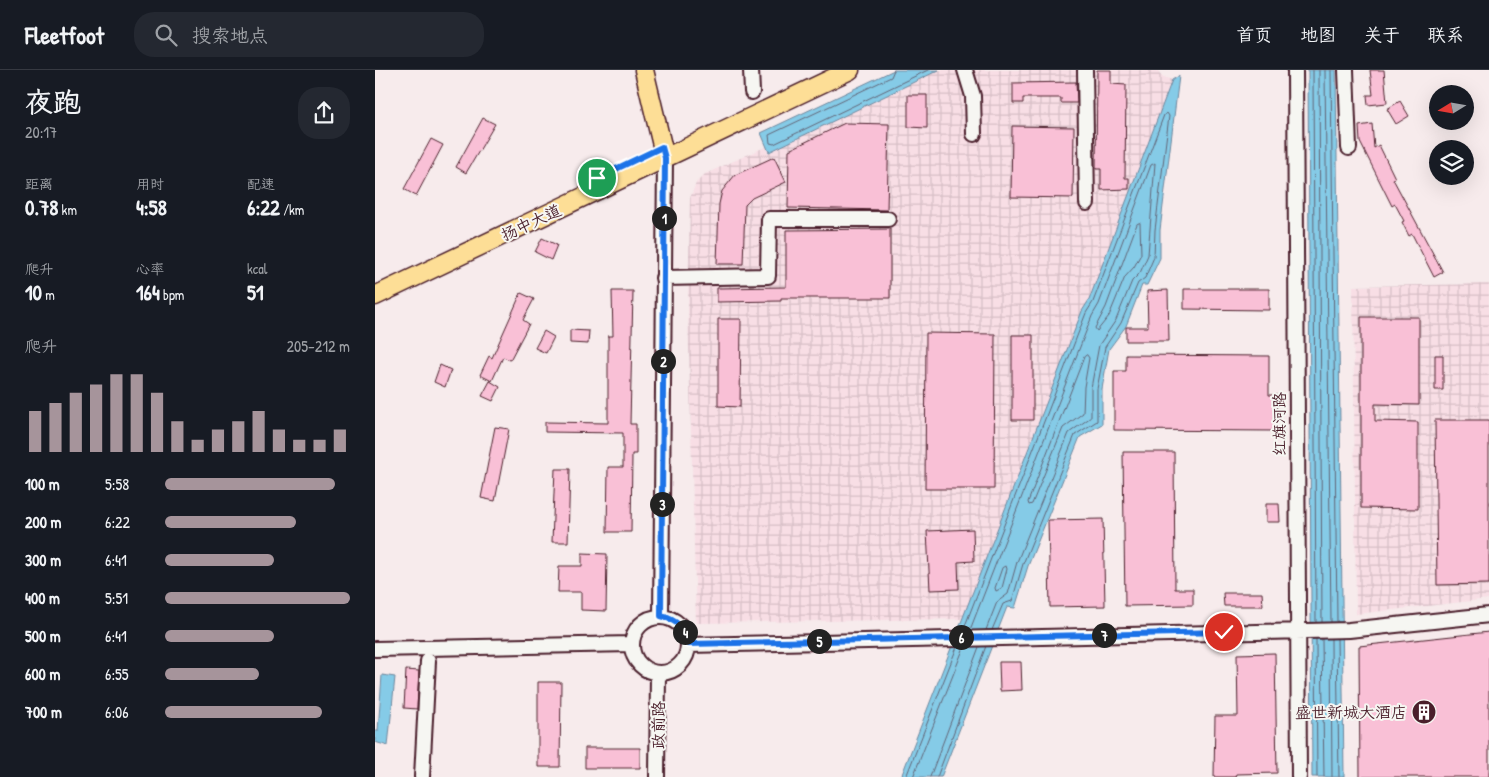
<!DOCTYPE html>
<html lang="zh">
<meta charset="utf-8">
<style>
:root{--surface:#171b24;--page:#242831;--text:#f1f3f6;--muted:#9ea1a6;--line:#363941;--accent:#a6949b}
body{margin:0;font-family:"Patrick Hand","LXGW WenKai TC",sans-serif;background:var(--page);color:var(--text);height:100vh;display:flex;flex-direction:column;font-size:19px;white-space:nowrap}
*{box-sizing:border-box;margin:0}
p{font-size:16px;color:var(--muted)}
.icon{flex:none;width:28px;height:28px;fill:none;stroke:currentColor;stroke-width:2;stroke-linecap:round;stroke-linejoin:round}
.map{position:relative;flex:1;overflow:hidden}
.details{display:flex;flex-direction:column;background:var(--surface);width:375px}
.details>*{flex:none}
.needle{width:32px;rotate:259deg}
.tools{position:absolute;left:1054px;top:15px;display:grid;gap:10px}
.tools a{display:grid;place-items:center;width:45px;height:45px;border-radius:50%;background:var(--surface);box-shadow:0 5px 20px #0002;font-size:25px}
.pin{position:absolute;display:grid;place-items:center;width:42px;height:42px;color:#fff;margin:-21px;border:2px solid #fff;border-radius:50%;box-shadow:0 1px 5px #0007}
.km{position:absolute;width:25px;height:25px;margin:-12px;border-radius:50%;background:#222;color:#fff;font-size:14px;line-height:25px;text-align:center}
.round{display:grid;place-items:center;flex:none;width:52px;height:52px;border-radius:20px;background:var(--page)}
.summary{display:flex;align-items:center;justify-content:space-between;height:85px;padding:0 25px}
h1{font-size:28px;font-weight:700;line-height:38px}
.stats{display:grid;grid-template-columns:repeat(3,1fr);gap:8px;height:85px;padding:5px 25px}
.stats div{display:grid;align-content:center}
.stats b{font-size:21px;font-weight:700}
.stats small{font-size:14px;font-weight:400}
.stats p{font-size:14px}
.chart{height:140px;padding:10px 25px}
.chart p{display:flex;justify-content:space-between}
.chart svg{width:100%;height:90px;margin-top:5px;stroke:var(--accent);stroke-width:6}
ul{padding:0 25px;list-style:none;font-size:16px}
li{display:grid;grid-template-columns:80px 60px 1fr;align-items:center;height:38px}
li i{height:12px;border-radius:6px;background:var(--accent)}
header{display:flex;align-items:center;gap:30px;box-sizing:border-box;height:70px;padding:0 25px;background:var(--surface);border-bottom:1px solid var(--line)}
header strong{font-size:24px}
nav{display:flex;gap:28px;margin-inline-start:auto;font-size:18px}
.search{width:350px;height:45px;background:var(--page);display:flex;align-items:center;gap:12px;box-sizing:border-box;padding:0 18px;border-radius:20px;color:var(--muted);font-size:19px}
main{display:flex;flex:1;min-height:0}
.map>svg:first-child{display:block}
.industrial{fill:url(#industrial-grid)}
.water{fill:#85cbe7;stroke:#6d869c}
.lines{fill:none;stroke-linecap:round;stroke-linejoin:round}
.shore{stroke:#626476;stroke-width:1}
.building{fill:#f9c0d6;stroke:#4a1f2b}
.minor-casing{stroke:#4a1f2b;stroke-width:18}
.major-casing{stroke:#4a1f2b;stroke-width:21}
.minor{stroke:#f6f6f2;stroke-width:14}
.major{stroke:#fdde96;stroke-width:18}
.route-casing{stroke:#fff;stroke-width:10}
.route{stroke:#1a73e8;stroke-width:6}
.labels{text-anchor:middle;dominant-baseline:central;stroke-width:4;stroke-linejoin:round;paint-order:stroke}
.street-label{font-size:16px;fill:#4a1f2b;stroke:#f6f6f2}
.poi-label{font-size:16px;fill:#4a1f2b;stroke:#f6f6f2;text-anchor:end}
</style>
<header>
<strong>Fleetfoot</strong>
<div class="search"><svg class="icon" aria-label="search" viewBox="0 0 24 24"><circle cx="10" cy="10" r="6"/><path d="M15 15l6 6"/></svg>搜索地点</div>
<nav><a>首页</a><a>地图</a><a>关于</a><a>联系</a></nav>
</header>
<main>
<section class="details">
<div class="summary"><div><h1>夜跑</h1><p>20:17</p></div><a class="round"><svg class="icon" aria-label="share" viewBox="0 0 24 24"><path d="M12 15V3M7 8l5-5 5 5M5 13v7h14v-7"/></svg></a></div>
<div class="stats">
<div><p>距离</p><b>0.78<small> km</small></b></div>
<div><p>用时</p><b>4:58</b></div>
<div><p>配速</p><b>6:22<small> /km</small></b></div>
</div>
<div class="stats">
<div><p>爬升</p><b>10<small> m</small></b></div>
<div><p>心率</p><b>164<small> bpm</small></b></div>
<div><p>kcal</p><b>51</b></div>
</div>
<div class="chart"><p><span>爬升</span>205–212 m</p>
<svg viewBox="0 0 160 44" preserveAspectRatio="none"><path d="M5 44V24M15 44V20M25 44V15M35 44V11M45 44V6M55 44V6M65 44V15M75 44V29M85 44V38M95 44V33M105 44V29M115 44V24M125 44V33M135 44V38M145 44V38M155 44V33"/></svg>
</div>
<ul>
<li><b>100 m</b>5:58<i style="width:92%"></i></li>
<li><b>200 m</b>6:22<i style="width:71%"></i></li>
<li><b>300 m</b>6:41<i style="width:59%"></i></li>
<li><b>400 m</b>5:51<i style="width:100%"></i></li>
<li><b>500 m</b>6:41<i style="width:59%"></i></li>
<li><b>600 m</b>6:55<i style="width:51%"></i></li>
<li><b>700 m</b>6:06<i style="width:85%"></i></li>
</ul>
</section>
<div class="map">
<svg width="1114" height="707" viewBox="0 0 1114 707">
<defs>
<pattern id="industrial-grid" width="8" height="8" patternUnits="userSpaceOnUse" patternTransform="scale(1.25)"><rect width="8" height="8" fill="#f8dee5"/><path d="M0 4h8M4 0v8" fill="none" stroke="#d6bec5"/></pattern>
</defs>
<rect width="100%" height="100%" fill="#f7ebec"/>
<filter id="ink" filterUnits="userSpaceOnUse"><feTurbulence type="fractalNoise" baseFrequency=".02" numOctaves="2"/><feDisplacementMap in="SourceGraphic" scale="10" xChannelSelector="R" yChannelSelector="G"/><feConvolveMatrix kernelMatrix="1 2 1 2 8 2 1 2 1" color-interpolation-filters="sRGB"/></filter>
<g filter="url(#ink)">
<!-- industrial -->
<path class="industrial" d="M564,0H783L786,6L797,10L714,230L707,241L588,549L321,553L313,241L315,128L321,113L330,104L392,76L394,82Z
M1114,214V529L981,544L978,216Z"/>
<!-- water -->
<path class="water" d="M519,0H564L394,82L386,63Z
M933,0H961L969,707H937Z
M804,6L785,160V188L772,215H767L751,256L734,279L727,319V354L705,367L653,496L640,538L632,537L566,707H526L707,241L714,230L797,10Z
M7,605L20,607L13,676L0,672V661H3Z"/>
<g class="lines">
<!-- shore -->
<path class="shore" d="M519,0L516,7L394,65L395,73L399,74L553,0
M938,0L941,553
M944,0L947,552
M950,0L956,552
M956,0L962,552
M765,153L766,184L759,197L750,207L734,246L722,261L720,258L731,237L762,154Z
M712,285L714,288L709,317L708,343L688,358L657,434L654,435L653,432L709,287Z
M631,496L632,499L627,518L621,521L620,518L627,498Z
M595,560L717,246L724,234L776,95L780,93L773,185L765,203L757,211L741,250L724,275L716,318V347L694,363L642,492L633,524L622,532L611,560
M588,561L711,243L718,232L789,45L792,43L794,46L780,160L779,187L770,208L763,213L746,253L730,277L722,319V351L700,365L648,494L637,531L628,534L617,560
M962,568L964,707
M941,569L942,707
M947,569L949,707
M956,569L957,707
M531,707L582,577
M538,707L589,577
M555,707L604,577
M562,707L611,576"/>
</g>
<!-- building -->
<path class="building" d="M722,0H736V14L751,15L750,108H754V119L726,120V99H721Z
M995,0H1009L1012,33L993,35L992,25H998Z
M701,12L702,33H686V28H648V33H638V13Z
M533,25H552V58L533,57Z
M1025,31L1034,46L1021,54L1012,39Z
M108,48L120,54L91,103L81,97Z
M470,53L514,54L512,140L413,138L414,80Z
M997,54L999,78L1004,75L1020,108L1018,109L1068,202L1059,207L1037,164L1034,166L1027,152L1029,151L1020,134L1017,136L985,72L984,56Z
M637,56L699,57L698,128L636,127Z
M56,69L68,75L41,126L29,119Z
M399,87L411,112L377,128L370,135L368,194H342L344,134L347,121L360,105Z
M515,159V228H406V231L342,232V218L411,217V160Z
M167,168L182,175L176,190L160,182Z
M809,219H894V240L809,239Z
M793,220L794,271H751V257H773L772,221Z
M237,221H258L255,354H261V384H257L256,462H232L233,397H248V363L170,362V352L233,353V266H238Z
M146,223L159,229L148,250L154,254L135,290L128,287L117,311L105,305L114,286L117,288Z
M986,247H1044V335L1000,334V351L1043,352V439L986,438Z
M343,249H366L365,337L343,336Z
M195,260L214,261L213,274L195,273Z
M169,261L179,267L171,283L160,278Z
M551,263L620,264L619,419H550Z
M637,265H658V350H637Z
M751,285L894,286V325H902L901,361L739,360V301H751Z
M1060,285H1068V320H1060Z
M65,295L76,300L70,317L59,312Z
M115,311L125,317L118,331L107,326Z
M1060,350H1114V514L1062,515Z
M120,357L134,359L120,431L106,428Z
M748,382H799L800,519H818V535L750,536Z
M180,399H195L193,472H177Z
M891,434H904L905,452H891Z
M728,449L730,536L675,537L673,450Z
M598,459L599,491L583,492L584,519L555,520L552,461Z
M207,483L232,484L231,541L206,540V522H183L184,496H207Z
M848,523H887L888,536H849Z
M1114,562V707H985L984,576Z
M900,583L902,703L861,704L860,707H839L840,646H863L862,584Z
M624,592H646L647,620L625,621Z
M31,600L44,601L42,639L29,638Z
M163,612H186L185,697H163Z
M210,678H265V698H210Z"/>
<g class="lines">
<defs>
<path id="minor" d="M376,0L377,22
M590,0L598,26L599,64
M710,0L712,133
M920,0L924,707
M971,0L974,78
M288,208L393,206L394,149H513
M286,546L290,88
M257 575a28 28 0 1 1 56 0a28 28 0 1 1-56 0Z
M313,575L974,560L1114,545
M0,579L257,574
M47,707L53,591
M282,707L283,603"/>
<path id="major" d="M269,0L290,88
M0,226L475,0"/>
</defs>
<!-- minor casing -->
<use href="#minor" class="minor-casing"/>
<!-- major casing -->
<use href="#major" class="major-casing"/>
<!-- minor -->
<use href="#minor" class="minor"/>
<!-- major -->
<use href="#major" class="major"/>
</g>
</g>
<g class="lines" filter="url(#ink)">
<defs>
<path id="route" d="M222,108L287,77L290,88L286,546C302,550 310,558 313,574L849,562"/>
</defs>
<!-- route casing -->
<use href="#route" class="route-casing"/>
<!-- route -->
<use href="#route" class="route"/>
</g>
<!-- icons -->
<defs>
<symbol id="building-disc" viewBox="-11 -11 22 22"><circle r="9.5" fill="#4a1f2b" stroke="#f6f6f2"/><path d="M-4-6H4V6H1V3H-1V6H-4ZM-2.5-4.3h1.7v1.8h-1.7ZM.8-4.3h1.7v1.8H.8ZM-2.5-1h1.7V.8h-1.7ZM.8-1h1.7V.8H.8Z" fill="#fff"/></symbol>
</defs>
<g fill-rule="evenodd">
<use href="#building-disc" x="1035" y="628" width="28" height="28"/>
</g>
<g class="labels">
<!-- street labels -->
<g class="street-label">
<text transform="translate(156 152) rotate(-25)">扬中大道</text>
<text transform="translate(904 354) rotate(-90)">红旗河路</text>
<text transform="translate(283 655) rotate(-90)">政前路</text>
</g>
<!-- poi labels -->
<g class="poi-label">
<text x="1032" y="642">盛世新城大酒店</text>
</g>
</g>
</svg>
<div class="tools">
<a><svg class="needle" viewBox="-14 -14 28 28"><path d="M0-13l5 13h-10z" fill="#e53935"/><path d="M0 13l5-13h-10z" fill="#9ea1a6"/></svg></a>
<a><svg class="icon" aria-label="layers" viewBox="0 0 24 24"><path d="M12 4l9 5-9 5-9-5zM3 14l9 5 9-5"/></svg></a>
</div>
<div class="pin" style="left:222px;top:108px;background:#1e9e55"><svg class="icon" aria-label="arrive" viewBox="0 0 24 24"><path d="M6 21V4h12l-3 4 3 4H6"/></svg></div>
<div class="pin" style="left:849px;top:562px;background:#d93025"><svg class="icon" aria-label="check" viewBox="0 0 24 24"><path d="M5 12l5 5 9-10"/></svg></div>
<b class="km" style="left:289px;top:148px">1</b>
<b class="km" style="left:288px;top:291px">2</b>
<b class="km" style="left:287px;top:434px">3</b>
<b class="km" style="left:310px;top:562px">4</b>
<b class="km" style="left:444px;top:571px">5</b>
<b class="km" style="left:586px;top:567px">6</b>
<b class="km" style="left:729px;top:565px">7</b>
</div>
</main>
